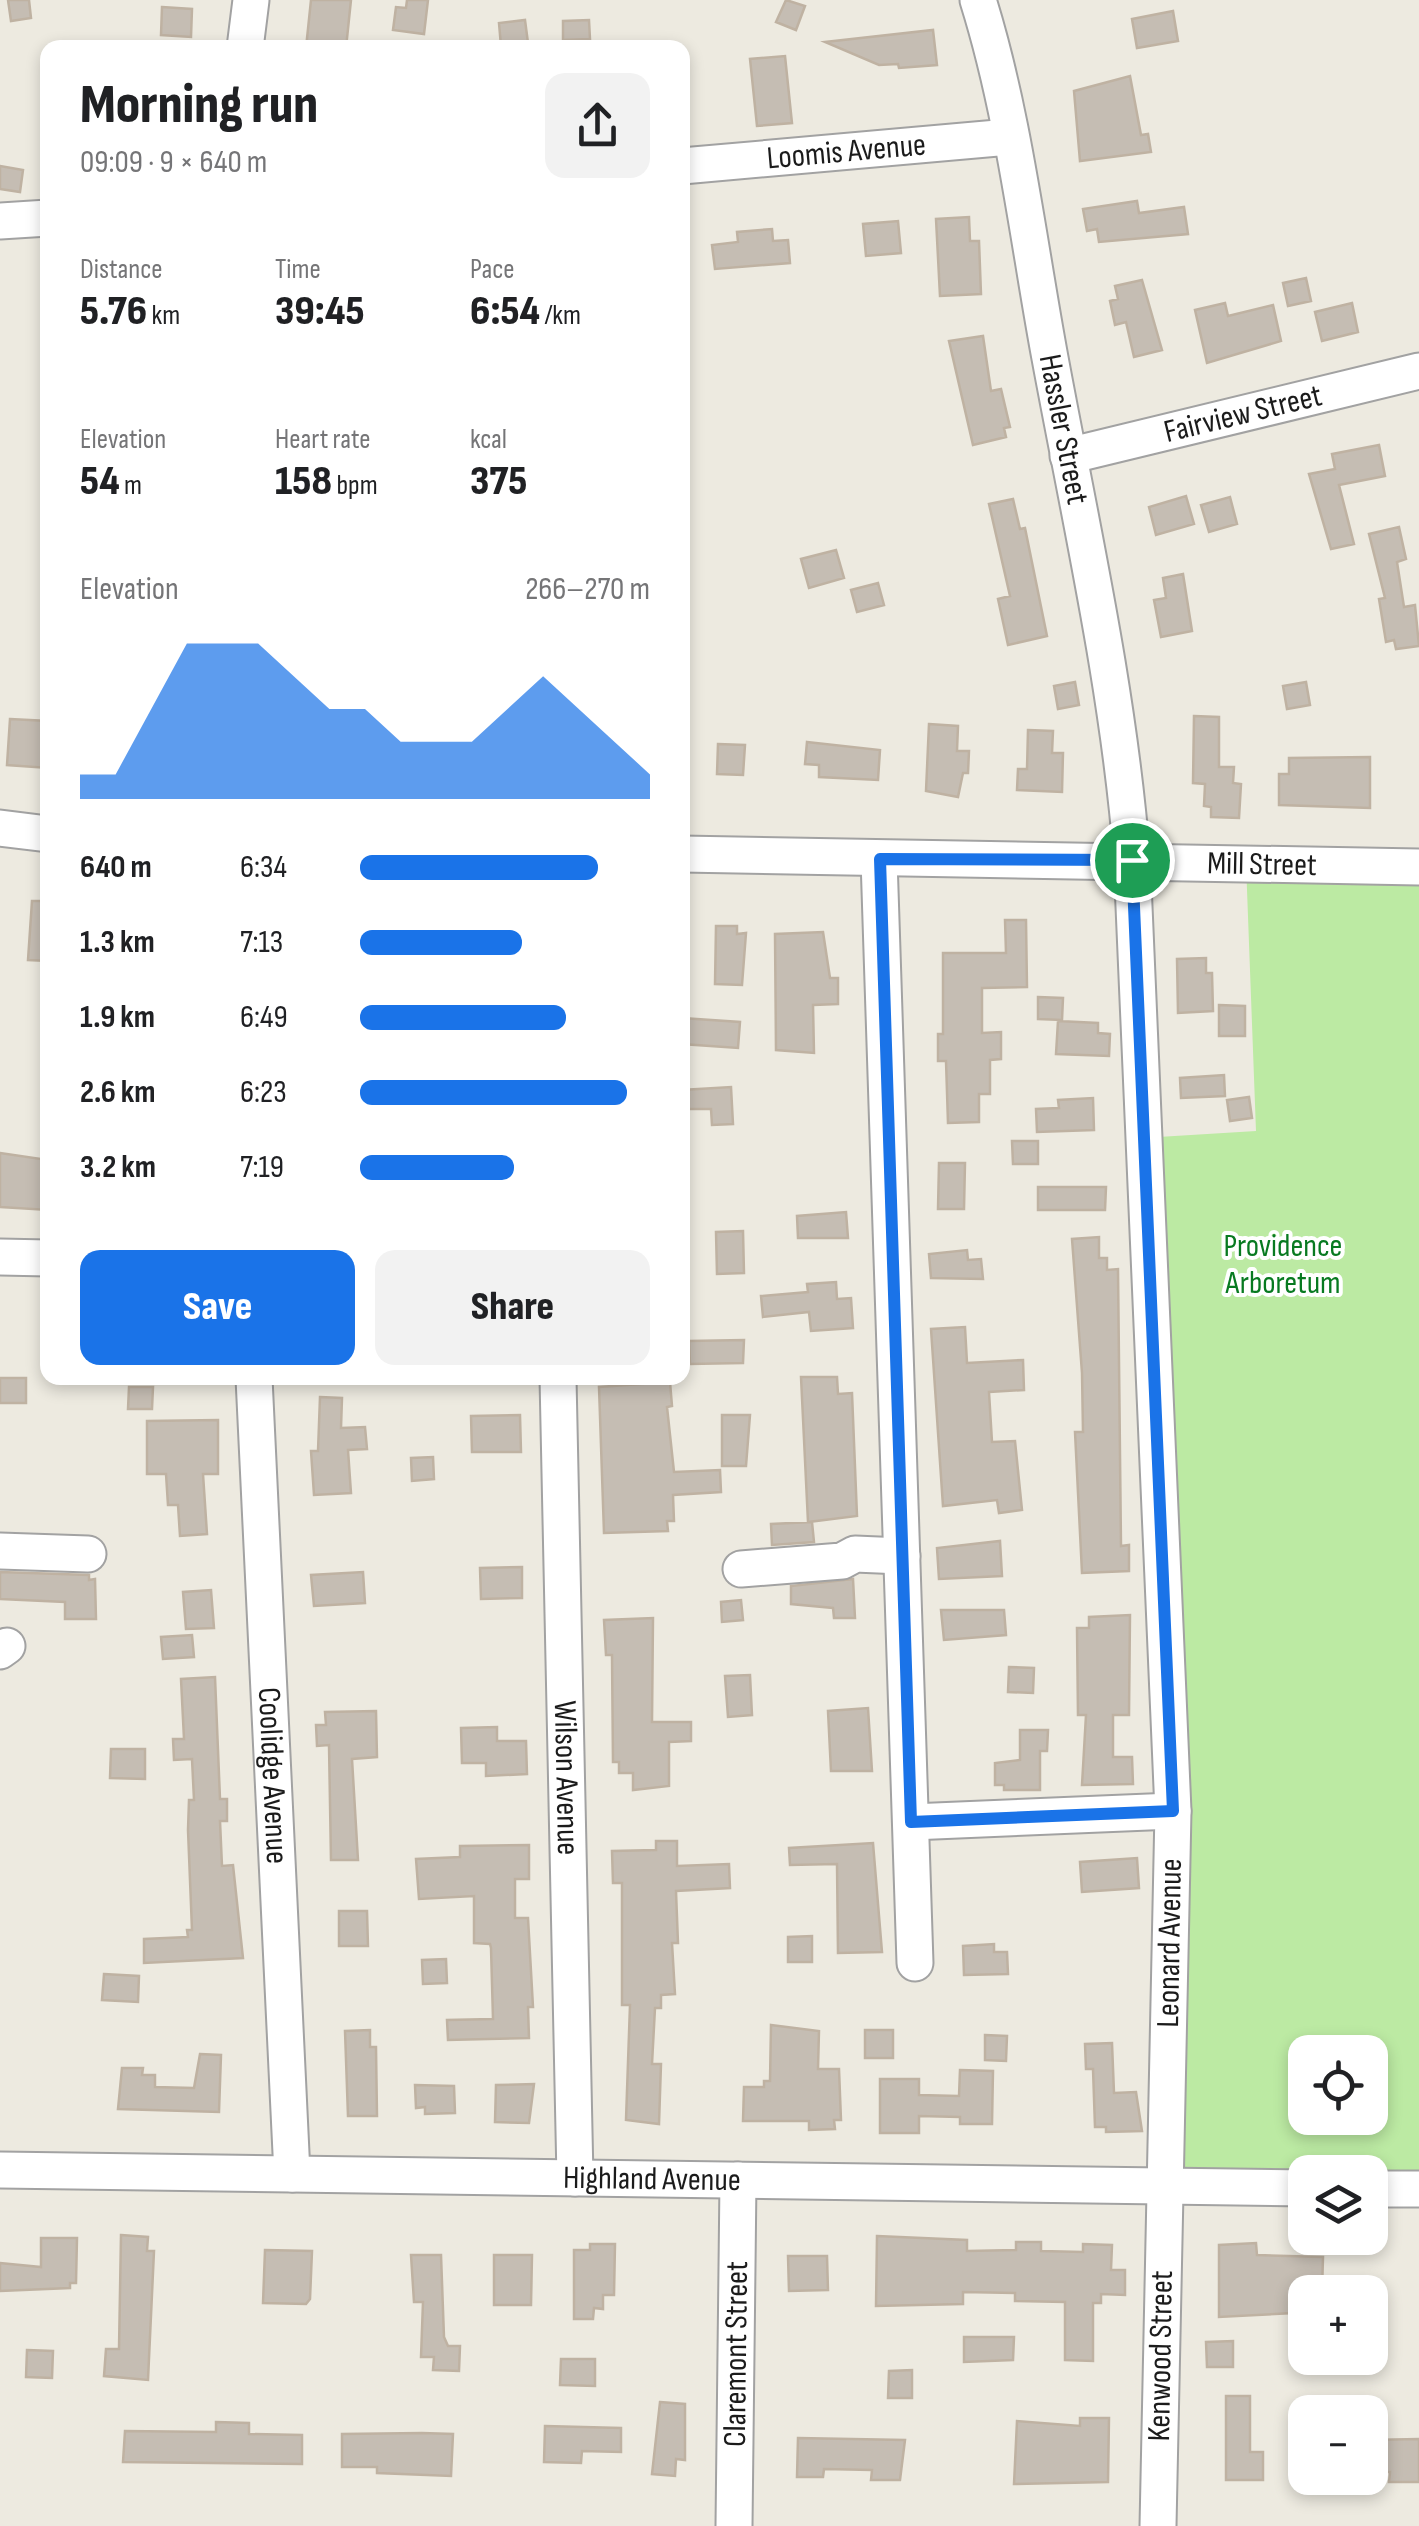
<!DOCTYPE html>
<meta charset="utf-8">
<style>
:root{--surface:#fff;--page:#f2f2f2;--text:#202124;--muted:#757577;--accent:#1a73e8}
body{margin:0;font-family:"Sofia Sans Condensed",sans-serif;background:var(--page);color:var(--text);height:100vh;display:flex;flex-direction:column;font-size:38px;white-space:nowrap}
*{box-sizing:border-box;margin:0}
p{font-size:32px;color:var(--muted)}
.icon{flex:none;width:55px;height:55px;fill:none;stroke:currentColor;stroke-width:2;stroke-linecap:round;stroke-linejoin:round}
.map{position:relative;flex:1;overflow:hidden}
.sheet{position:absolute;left:40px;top:40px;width:650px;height:1345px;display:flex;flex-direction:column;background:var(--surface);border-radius:20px;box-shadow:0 5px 15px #0003}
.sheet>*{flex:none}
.controls{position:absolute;left:1288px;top:2035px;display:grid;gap:20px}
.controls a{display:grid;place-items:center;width:100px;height:100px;border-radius:20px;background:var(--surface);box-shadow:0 5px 15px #0003;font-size:50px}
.pin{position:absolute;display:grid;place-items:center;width:85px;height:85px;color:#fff;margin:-42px;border:5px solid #fff;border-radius:50%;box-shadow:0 2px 10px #0007}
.round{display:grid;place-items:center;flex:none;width:105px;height:105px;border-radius:20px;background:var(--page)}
.summary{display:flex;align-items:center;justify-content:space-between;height:170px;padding:0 40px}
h1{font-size:55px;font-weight:800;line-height:75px}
.figures{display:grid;grid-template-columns:repeat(3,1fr);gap:15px;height:170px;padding:10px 40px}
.figures div{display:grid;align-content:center}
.figures b{font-size:42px;font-weight:800}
.figures small{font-size:28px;font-weight:400}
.figures p{font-size:28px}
.chart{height:280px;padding:20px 40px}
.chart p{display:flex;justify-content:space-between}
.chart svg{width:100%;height:180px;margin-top:10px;fill:var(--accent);opacity:.7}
.primary-button{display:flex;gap:20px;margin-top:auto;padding:20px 40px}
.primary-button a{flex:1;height:115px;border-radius:20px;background:var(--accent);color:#fff;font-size:40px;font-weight:800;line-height:115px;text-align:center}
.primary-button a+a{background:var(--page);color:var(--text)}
ul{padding:0 40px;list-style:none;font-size:32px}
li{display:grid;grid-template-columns:160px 120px 1fr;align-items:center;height:75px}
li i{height:25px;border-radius:12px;background:var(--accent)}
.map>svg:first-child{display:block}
.grass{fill:#bceaa3;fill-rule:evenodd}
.building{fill:#c5bdb3;stroke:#bfb2a2;stroke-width:2.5}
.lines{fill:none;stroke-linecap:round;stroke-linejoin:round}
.minor-casing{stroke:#a2a2a2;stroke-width:39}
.minor{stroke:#fff;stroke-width:35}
.route-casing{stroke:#fff;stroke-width:20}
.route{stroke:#1a73e8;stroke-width:12}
.labels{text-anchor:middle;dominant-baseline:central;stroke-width:8;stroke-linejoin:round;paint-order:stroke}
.street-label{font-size:32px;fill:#1b1b1b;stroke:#fff}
.park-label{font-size:32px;fill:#087a21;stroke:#fff}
</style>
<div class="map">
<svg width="1419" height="2526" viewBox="0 0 1419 2526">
<rect width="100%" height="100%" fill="#edeae0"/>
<!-- grass -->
<path class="grass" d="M1246,863L1419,867V2189L1370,2172H1305L1165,2186L1142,1138L1256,1131ZM1305,2052H1370V2118H1305Z"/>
<!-- building -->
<path class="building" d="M8,0H29L31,18L11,21Z
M311,0H351L346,48H306Z
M407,0H428L424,34L393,30L396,7L406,8Z
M786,0L805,6L796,30L776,22Z
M162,7L192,9L191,37L161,35Z
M1173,11L1178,41L1137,48L1132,19Z
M525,20L528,43L501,46L499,23Z
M589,20L590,39L563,40V21Z
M933,30L937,65L899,68L898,64L879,65L825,42Z
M785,56L792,123L757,126L750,59Z
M1130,76L1141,135L1148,134L1151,152L1080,161L1074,91Z
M0,166L23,170L20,192L0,189Z
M1137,201L1139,213L1184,207L1188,234L1099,242L1097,229L1087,231L1083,209Z
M969,217L970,241H979L981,294L940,296L936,219Z
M898,221L901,253L866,256L863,224Z
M772,229L773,241L788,240L790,263L715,269L712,245L738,242L737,232Z
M1306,278L1311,301L1288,306L1283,283Z
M1142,280L1162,350L1134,357L1126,322L1115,325L1110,301L1118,299L1115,286Z
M1225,303L1228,316L1273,305L1281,341L1207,363L1195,310Z
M1352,303L1358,332L1322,341L1315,312Z
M983,336L991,391L1001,389L1010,427L1004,428L1006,437L973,445L949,341Z
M1379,445L1385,476L1339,485L1354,544L1331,549L1309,474L1335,469L1332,454Z
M1186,496L1194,524L1156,535L1149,507Z
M1230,497L1237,524L1209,532L1201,505Z
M1013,499L1020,529L1025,528L1047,636L1008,645L998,599L1010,596L989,504Z
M1399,527L1406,559L1397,562L1404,607L1415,605L1419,646L1396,649L1394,640L1386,642L1379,599L1385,598L1369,534Z
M836,550L844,578L809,588L801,559Z
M1183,574L1192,631L1161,637L1154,600L1166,598L1163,578Z
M878,583L884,605L857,612L851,590Z
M1075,682L1079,705L1058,709L1054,686Z
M1306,682L1310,705L1287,709L1283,686Z
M1194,716L1219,717V767H1234L1233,783L1241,784L1239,818L1211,817V807L1204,806L1205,784L1193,783Z
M10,719L48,721V768L7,765Z
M929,724L958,726L957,751H969L968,773H963L958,797L926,791Z
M1028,730L1053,731L1052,753H1063L1062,792L1017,790L1018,769H1027Z
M807,742L880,750L878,780L819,777V765L805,764Z
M718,744L745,745L743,775L717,774Z
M1370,757V808L1279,805V774H1289V758Z
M32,901H48V961L28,960Z
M1005,920H1026L1027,987L982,988V1033L1001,1032V1059L990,1060V1094H979V1122L948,1123L946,1061H938V1034H943V953H1006Z
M716,926H737V934L746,933L742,985L715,984Z
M823,932L830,978H838V1004L813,1005L814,1053L776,1050L775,934Z
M1206,958V973H1212L1213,1011L1178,1013L1177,959Z
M1038,997L1063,998L1062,1020L1038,1019Z
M1219,1005L1245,1006V1036H1219Z
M682,1018L740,1022L738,1048L682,1044Z
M1058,1021L1098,1023V1033L1110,1034L1109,1056L1056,1054Z
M1224,1075L1225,1096L1181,1098L1180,1078Z
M731,1087L733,1124L712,1125L711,1109H682V1090Z
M1249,1097L1252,1118L1230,1121L1227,1100Z
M1093,1098L1094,1130L1037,1132L1036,1109L1059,1108L1058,1100Z
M1012,1141H1038V1164H1013Z
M0,1153L48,1160V1210L0,1207Z
M939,1163H965L964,1209H938Z
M1038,1187H1106L1105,1210H1038Z
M846,1212L848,1238H798L797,1216Z
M743,1231L744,1273L717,1274L716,1232Z
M1099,1237V1258H1107V1270L1118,1269L1121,1546L1129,1545V1571L1082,1573L1075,1432H1083L1082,1373L1072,1239Z
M967,1250L968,1260L981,1259L983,1279L931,1278L929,1254Z
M836,1282L837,1299L851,1298L853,1328L811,1331L809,1312L763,1317L761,1296L808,1292L807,1284Z
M965,1327L967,1363L1023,1360L1024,1390L989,1392L992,1442L1015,1441L1022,1510L999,1513L997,1500L943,1506L931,1329Z
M744,1340L743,1363L690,1364L689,1341Z
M801,1377H837L838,1394L852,1393L857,1516L808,1522Z
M0,1378H26V1403H0Z
M670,1382L672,1406L667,1407L674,1472L720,1470L721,1492L673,1495L674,1521H667L668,1531L604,1533L599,1387Z
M129,1387H153L152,1409H128Z
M320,1397L342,1398L341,1428L365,1427L367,1449L348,1450L351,1493L314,1495L311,1451H318Z
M520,1415L521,1452H472L471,1416Z
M722,1415H750L746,1466H722Z
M218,1420V1474H203L207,1534L180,1536L178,1505H168L166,1474H147V1421Z
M433,1457L434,1479L412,1481L411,1458Z
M812,1522L814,1542L772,1545L771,1524Z
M1000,1541L1002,1576L939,1579L937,1548Z
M522,1567V1598L481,1599L480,1568Z
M0,1572L89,1575V1580L95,1579L96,1619H65V1602L0,1599Z
M363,1572L365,1603L314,1606L311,1575Z
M853,1579L855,1618H834L833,1608L791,1604V1586Z
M211,1590L214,1628L186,1629L183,1592Z
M741,1600L743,1620L722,1622L721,1602Z
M941,1610H1004L1006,1635L944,1640Z
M1130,1615L1129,1715H1113V1757H1132L1133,1784L1082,1785L1086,1715H1078L1077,1628H1089V1617Z
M653,1618L652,1722H691V1741L669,1742V1786L633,1790V1773H619V1762H613L612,1655H606L604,1620Z
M192,1635L194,1657L163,1659L161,1637Z
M1009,1667L1034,1668L1033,1693L1008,1692Z
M750,1675L752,1715L728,1717L725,1676Z
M215,1677L220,1799H227V1821H220L222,1866L233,1865L243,1958L144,1963V1939L188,1937L187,1930H192L188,1830L189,1800H194L192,1759L174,1760L173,1739H184L181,1679Z
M868,1708L872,1771H831L828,1711Z
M376,1711L377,1757L352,1759L358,1860H331L329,1745L317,1746L316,1725H326L325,1712Z
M497,1727V1741H526L527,1774L486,1776V1763H462L461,1728Z
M1020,1730H1048L1047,1751H1040V1790H1004V1785H995V1763L1020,1760Z
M111,1749H145V1779L110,1778Z
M656,1841H677V1866L729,1864L730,1888L676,1891L678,1943H672L675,1994L661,1995V2008H655L652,2064H661L659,2124L626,2120L630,2005H622V1883H613L612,1851L656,1850Z
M873,1843L882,1952L838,1953L837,1864L790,1865L789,1848Z
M529,1845V1879H515V1918H528L533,2007H528L529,2038L448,2040L447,2020L493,2019L491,1948L490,1944L474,1943V1896L419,1899L416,1859L460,1857V1846Z
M1137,1858L1139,1888L1082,1892L1080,1862Z
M339,1911H367L368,1946H339Z
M812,1936V1962H788V1937Z
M994,1944V1952H1007L1008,1974L964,1975L963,1946Z
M446,1959L447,1983L423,1984L422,1960Z
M104,1974L139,1976L138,2002L102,2000Z
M771,2025L819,2031L818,2069H839L841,2120H834L835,2129L809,2130V2121H743L744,2087H764V2081H770Z
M370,2030V2047H376L377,2116H348L345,2031Z
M865,2030H893V2058H865Z
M985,2035L1007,2036L1006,2061L985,2060Z
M1112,2043L1114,2093L1136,2092L1142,2131L1106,2132V2127H1095L1093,2069H1086L1085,2044Z
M200,2054L221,2055L219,2112L118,2109L122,2068H143L142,2075H155V2087L194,2088Z
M960,2070L993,2071L992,2124H960V2117L919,2116V2133H880V2079H919V2095L959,2096Z
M534,2084L529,2123L495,2122L496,2085Z
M415,2085L454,2086L455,2113L425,2114V2107L416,2108Z
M121,2235L148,2237L147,2251H154L148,2380L104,2376L106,2349H119Z
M877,2236L967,2240V2251L1016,2250V2242H1041V2251L1083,2252V2244L1112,2245L1111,2270H1125V2295L1101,2294V2303H1093V2361L1065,2360V2302L1015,2301V2293L963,2292V2304L876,2306Z
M41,2238H77L76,2283H70V2288L0,2291V2263L41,2267Z
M1256,2243L1257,2255L1323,2257L1322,2292L1293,2294V2313L1219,2317V2245Z
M590,2244H615L614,2295H603V2309L594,2308L593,2319H574V2250H590Z
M265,2250L312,2251L310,2299L306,2304L263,2303Z
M411,2255H441L444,2337L448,2346H460L459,2371L433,2370L434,2357H421L423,2302H414Z
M494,2255H532L531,2305H494Z
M788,2256H827L828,2290L789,2291Z
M964,2337H1014L1013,2360L964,2362Z
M1233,2341V2367H1207L1206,2342Z
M27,2350L53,2351L52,2378L26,2377Z
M561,2359H595V2386L560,2385Z
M912,2370V2398H888L889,2371Z
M1226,2396H1250V2452H1263V2480H1226Z
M660,2402L685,2404V2460L676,2459L675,2476L652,2474Z
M1080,2418H1109L1108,2482L1014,2484L1017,2421L1080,2426Z
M216,2422L249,2423V2434L302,2435V2464L123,2462L125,2431L216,2432Z
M545,2426L621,2428V2452L582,2451L581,2463L544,2462Z
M422,2433L453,2434L451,2476L377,2473V2467H342V2434Z
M798,2438L905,2440L900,2480H871L872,2470L824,2469L823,2477H797Z
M1419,2439V2482H1389L1390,2472H1370V2440Z"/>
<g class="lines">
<defs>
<g id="minor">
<path id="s1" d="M978,0C1014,115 1028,240 1050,358C1081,525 1119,691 1132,860L1173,1811L1158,2526"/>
<path d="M245,48L251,0"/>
<path id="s2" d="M682,166L1009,137"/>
<path d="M0,221L48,218"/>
<path id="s3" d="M1068,456L1419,371"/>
<path d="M0,828L48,834"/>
<path id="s4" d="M682,854L1419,867"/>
<path d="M879,859L915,1963"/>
<path d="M0,1257L48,1258"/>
<path id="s5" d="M254,1378L292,2174"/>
<path id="s6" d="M558,1378L575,2178"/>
<path d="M0,1551L88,1554"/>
<path d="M741,1569L842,1561L855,1554L902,1556"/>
<path d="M0,1651L7,1646"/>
<path d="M911,1822L1173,1811"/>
<path id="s7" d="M0,2170L1305,2188"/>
<path d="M1370,2189H1419"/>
<path id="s8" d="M734,2526L738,2180"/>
</g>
</defs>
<!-- minor casing -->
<use href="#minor" class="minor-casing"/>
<!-- minor -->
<use href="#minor" class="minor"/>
</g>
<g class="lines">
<defs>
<path id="route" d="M880,859L1132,860L1173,1811L911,1822Z"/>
</defs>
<!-- route casing -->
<use href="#route" class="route-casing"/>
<!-- route -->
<use href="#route" class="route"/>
</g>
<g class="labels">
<!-- street labels -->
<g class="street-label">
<text stroke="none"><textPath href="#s2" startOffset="165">Loomis Avenue</textPath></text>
<text stroke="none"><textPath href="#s3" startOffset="180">Fairview Street</textPath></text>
<text stroke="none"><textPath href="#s1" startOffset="438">Hassler Street</textPath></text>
<text stroke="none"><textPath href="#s4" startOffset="580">Mill Street</textPath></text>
<text stroke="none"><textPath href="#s5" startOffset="398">Coolidge Avenue</textPath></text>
<text stroke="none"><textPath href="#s6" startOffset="400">Wilson Avenue</textPath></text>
<text transform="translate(1170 1943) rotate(-89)">Leonard Avenue</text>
<text stroke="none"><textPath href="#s7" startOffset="652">Highland Avenue</textPath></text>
<text stroke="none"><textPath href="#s8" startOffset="172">Claremont Street</textPath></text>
<text transform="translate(1161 2356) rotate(-89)">Kenwood Street</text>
</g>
<!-- park labels -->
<g class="park-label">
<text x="1283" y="1246">Providence<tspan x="1283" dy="37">Arboretum</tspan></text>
</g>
</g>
</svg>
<div class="controls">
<a><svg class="icon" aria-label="locate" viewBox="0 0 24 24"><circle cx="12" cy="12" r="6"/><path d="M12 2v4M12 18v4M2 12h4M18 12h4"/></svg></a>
<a><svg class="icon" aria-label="layers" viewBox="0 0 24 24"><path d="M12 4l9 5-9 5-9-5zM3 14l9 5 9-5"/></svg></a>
<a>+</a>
<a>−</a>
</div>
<div class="pin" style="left:1132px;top:860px;background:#1e9e55"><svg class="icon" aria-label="arrive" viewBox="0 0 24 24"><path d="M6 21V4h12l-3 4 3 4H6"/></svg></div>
<section class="sheet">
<div class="summary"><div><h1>Morning run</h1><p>09:09 · 9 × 640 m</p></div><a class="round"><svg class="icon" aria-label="share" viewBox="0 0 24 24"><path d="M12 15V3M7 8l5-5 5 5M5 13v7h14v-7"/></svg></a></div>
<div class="figures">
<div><p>Distance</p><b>5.76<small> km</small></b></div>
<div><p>Time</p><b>39:45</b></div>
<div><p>Pace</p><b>6:54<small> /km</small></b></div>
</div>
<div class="figures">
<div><p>Elevation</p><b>54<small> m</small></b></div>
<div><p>Heart rate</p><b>158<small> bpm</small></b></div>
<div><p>kcal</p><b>375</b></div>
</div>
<div class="chart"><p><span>Elevation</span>266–270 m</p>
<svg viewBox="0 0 160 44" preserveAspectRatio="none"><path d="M0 44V38L10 38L20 22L30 6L40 6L50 6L60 14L70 22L80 22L90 30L100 30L110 30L120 22L130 14L140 22L150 30L160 38V44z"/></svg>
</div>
<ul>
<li><b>640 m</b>6:34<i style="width:82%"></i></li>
<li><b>1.3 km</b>7:13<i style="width:56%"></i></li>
<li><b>1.9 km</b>6:49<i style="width:71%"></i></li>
<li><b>2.6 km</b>6:23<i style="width:92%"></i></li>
<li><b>3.2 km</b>7:19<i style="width:53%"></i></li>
</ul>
<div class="primary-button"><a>Save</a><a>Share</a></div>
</section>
</div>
